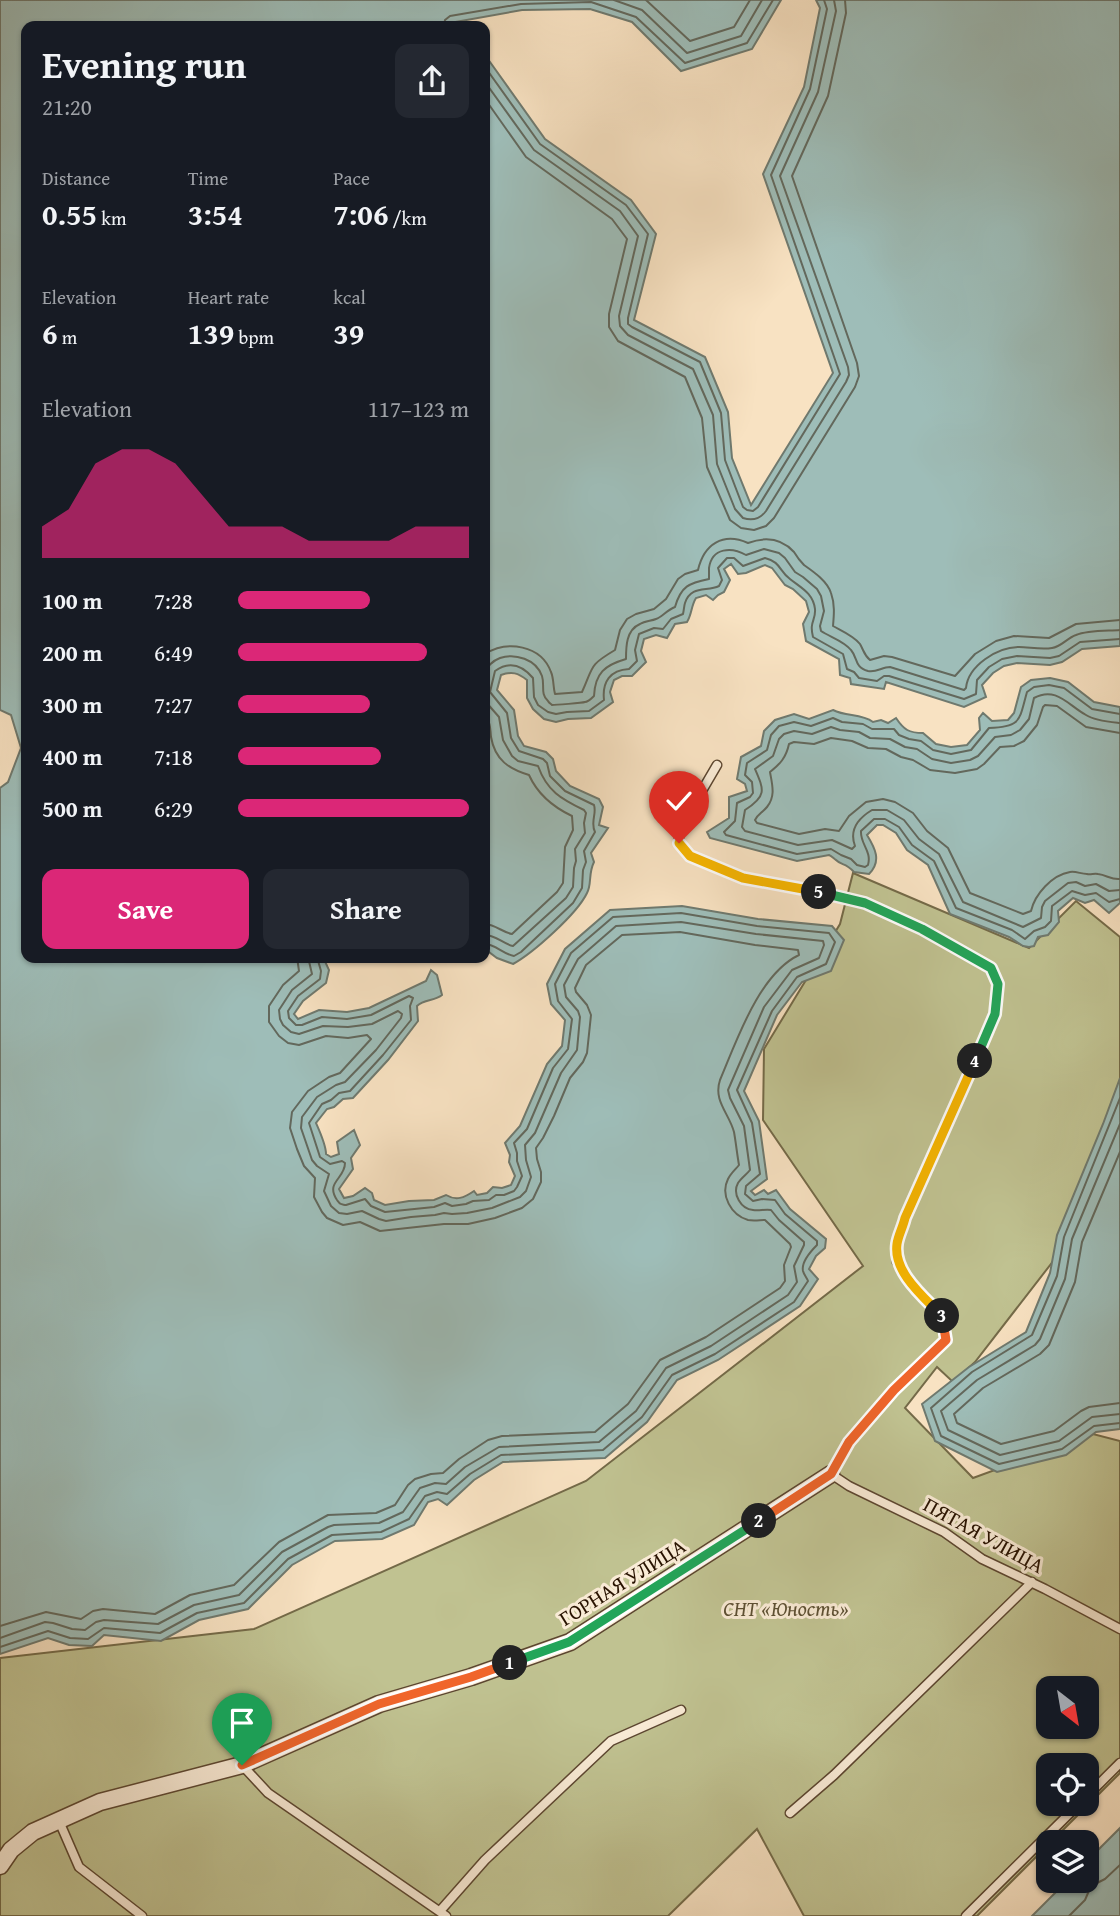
<!DOCTYPE html>
<meta charset="utf-8">
<style>
:root{--surface:#171b24;--page:#242831;--text:#f1f3f6;--muted:#9ea1a6;--accent:#db2777}
body{margin:0;font-family:"Gentium Book Plus",serif;background:var(--page);color:var(--text);height:100vh;display:flex;flex-direction:column;font-size:26px;white-space:nowrap}
*{box-sizing:border-box;margin:0}
p{font-size:23px;color:var(--muted)}
.icon{flex:none;width:38px;height:38px;fill:none;stroke:currentColor;stroke-width:2;stroke-linecap:round;stroke-linejoin:round}
.map{position:relative;flex:1;overflow:hidden}
.side{position:absolute;left:21px;top:21px;width:469px;height:942px;display:flex;flex-direction:column;background:var(--surface);border-radius:14px;box-shadow:0 2px 5px #0004}
.side>*{flex:none}
.needle{width:46px;rotate:149deg}
.controls{position:absolute;left:1036px;top:1676px;display:grid;gap:14px}
.controls a{display:grid;place-items:center;width:63px;height:63px;border-radius:14px;background:var(--surface);box-shadow:0 2px 5px #0004;font-size:35px}
.pin{position:absolute;display:grid;place-items:center;width:60px;height:60px;color:#fff;margin:-72px -30px;border-radius:50% 50% 50% 0;rotate:-45deg;box-shadow:0 0 7px #0007}
.pin .icon{rotate:45deg}
.km{position:absolute;width:35px;height:35px;margin:-18px;border-radius:50%;background:#222;color:#fff;font-size:19px;line-height:35px;text-align:center}
.round{display:grid;place-items:center;flex:none;width:74px;height:74px;border-radius:14px;background:var(--page)}
.head{display:flex;align-items:center;justify-content:space-between;height:119px;padding:0 21px}
h1{font-size:38px;font-weight:600;line-height:52px}
.stats{display:grid;grid-template-columns:repeat(3,1fr);gap:10px;height:119px;padding:7px 21px}
.stats div{display:grid;align-content:center}
.stats b{font-size:30px;font-weight:600}
.stats small{font-size:19px;font-weight:400}
.stats p{font-size:19px}
.chart{height:196px;padding:14px 21px}
.chart p{display:flex;justify-content:space-between}
.chart svg{width:100%;height:126px;margin-top:7px;fill:var(--accent);opacity:.7}
.action{display:flex;gap:14px;margin-top:auto;padding:14px 21px}
.action a{flex:1;height:80px;border-radius:14px;background:var(--accent);color:#fff;font-size:28px;font-weight:600;line-height:80px;text-align:center}
.action a+a{background:var(--page);color:var(--text)}
ul{padding:0 21px;list-style:none;font-size:23px}
li{display:grid;grid-template-columns:112px 84px 1fr;align-items:center;height:52px}
li i{height:18px;border-radius:9px;background:var(--accent)}
.map>svg:first-child{display:block}
.green{fill:#c0c291;stroke:#746a48;stroke-width:2;fill-rule:evenodd}
.water{fill:#9ebdb8;stroke:#6f796e;stroke-width:2}
.lines{fill:none;stroke-linecap:round;stroke-linejoin:round}
.shore{stroke:#63685c;stroke-width:2}
.lane-casing{stroke:#5c4630;stroke-width:11}
.street-casing{stroke:#5c4630;stroke-width:19}
.lane{stroke:#faecd7;stroke-width:8}
.street{stroke:#faecd7;stroke-width:16}
.split-1-casing{stroke:#fff;stroke-width:14}
.split-2-casing{stroke:#fff;stroke-width:14}
.split-3-casing{stroke:#fff;stroke-width:14}
.split-4-casing{stroke:#fff;stroke-width:14}
.split-5-casing{stroke:#fff;stroke-width:14}
.split-6-casing{stroke:#fff;stroke-width:14}
.split-1{stroke:#f0652b;stroke-width:9}
.split-2{stroke:#22a559;stroke-width:9}
.split-3{stroke:#f0652b;stroke-width:9}
.split-4{stroke:#f5b400;stroke-width:9}
.split-5{stroke:#22a559;stroke-width:9}
.split-6{stroke:#f5b400;stroke-width:9}
.labels{text-anchor:middle;dominant-baseline:central;stroke-width:6;stroke-linejoin:round;paint-order:stroke}
.street-label{font-size:21px;fill:#281200;stroke:#faecd7}
.park-label{font-size:21px;font-style:italic;fill:#5d5033;stroke:#faecd7}
</style>
<div class="map">
<svg width="1120" height="1916" viewBox="0 0 1120 1916">
<rect width="100%" height="100%" fill="#f8e2c2"/>
<filter id="stains"><feTurbulence type="fractalNoise" baseFrequency=".00286" numOctaves="4"/><feColorMatrix values="0 0 0 0 .2 0 0 0 0 .09 0 0 0 0 .02 0 0 0 .5 -.17"/></filter>
<radialGradient id="worn" r=".72"><stop offset=".6" stop-color="#630" stop-opacity="0"/><stop offset="1" stop-color="#630" stop-opacity=".3"/></radialGradient>
<!-- green -->
<path class="green" d="M853,873L1029,948L1076,901L1120,937V1112L1061,1251L975,1362L953,1382L937,1367L905,1408L973,1478L1093,1434L1120,1441V1773L1050,1843H1048V1845L977,1916H804L757,1829L668,1916H0V1658L254,1629L586,1481L863,1266L763,1120L764,1049L840,924ZM1048,1689H1087V1727H1048ZM1048,1766H1087V1804H1048Z"/>
<!-- water -->
<path class="water" d="M0,0H781L752,49L681,71L632,22L590,9L522,10L433,26H279L275,23L274,26H26V957H323L329,970L326,983L303,1001L294,1014L298,1019L319,1010L347,1012L369,1008L426,981L431,970L437,975L442,995C435,1001 424,999 417,1006L418,1021L388,1060L353,1098L343,1099L334,1107L327,1109L316,1123C320,1132 326,1145 326,1154L331,1157L339,1154L337,1142L354,1130L360,1145L351,1158L353,1169L339,1189L344,1198L353,1196L365,1188L372,1193L374,1200L385,1205L409,1201L434,1200L446,1195C456,1201 464,1198 474,1191L477,1195L487,1193L493,1187L502,1188L511,1185L515,1176L509,1162L510,1155L505,1143L520,1126L547,1064L562,1046L565,1020L551,1004L547,984L565,949L610,910L682,906L758,919L832,926L844,940L831,971L802,982L777,1015L744,1091L759,1121L767,1179L751,1191L755,1195L764,1190L768,1194L776,1190L790,1209L826,1239L825,1248L816,1256L809,1269L818,1279L800,1306L718,1360L677,1380L647,1422L605,1458L503,1462L474,1480L447,1505L438,1499L428,1502L414,1525L382,1539L335,1541L292,1565L248,1609L199,1620L161,1641L104,1635L92,1646L69,1645L48,1638L0,1654V788L8,782L21,748L11,715L0,710Z
M816,0H1120V646L1082,649L1062,662L1050,665L1017,663L1004,666L993,673L982,685L986,697L964,707L886,682L884,689L851,684L850,678L840,675L839,659L806,641L803,624L809,612L806,601L793,589L785,585L772,568L765,565L746,573L738,574L731,564L724,569L730,580L724,592L718,595L713,600L706,595L696,598C691,606 692,614 687,622L675,624L667,638L656,635L644,639L641,651L646,662L632,676H622L614,680L610,692L613,702L591,718L568,719L556,722L544,719L533,709L527,698V680C518,673 512,671 501,675L497,690L514,710L518,736L524,746L546,752L553,759L556,771L570,786L599,799L603,807L599,825L608,828L591,853L594,862C588,874 592,884 587,893C577,914 533,953 513,964L497,958L485,949V55L545,139L631,200L656,234L634,320L705,357L728,412L732,458L751,505L833,373L763,174L804,87L820,8Z
M1050,678L1068,682L1094,702L1120,707V903L1109,913L1094,900L1085,903L1073,898L1058,911L1059,922L1048,935L1038,937L1034,946L1029,947L1023,946L1009,937L950,914L928,865L907,850L896,833L883,825H877L867,835C875,848 882,861 869,874L854,872C845,862 842,866 836,860C834,859 832,856 829,855L797,861L710,838L707,832L729,818V797L747,791L745,784L737,779L741,757L761,746L764,731L775,720L794,714L809,719L833,710C847,717 861,713 873,722L881,720L888,723L896,718C904,730 909,733 923,733L936,744L951,747L967,745L980,730L979,718L983,713L992,721L1008,720L1014,713L1021,687L1031,680Z
M1120,1078V1429L1096,1432L1066,1455L997,1472L935,1441L922,1404L969,1367L1026,1332L1050,1273L1057,1235L1103,1124Z
M1120,1828V1916H1032L1067,1881H1087V1861Z"/>
<g class="lines">
<!-- shore -->
<path class="shore" d="M614,0L642,10L687,53L741,36L762,0
M646,0L690,41L734,27L750,0
M444,26L445,20L450,16L521,4L591,2L636,17L685,63L747,43L773,0
M485,67L540,144L626,205L648,234L628,318V324L632,327L700,362L721,413L725,460L743,507L747,510L753,511L758,507L840,374L771,175L810,89L827,9L824,0
M485,82L534,150L620,211L638,236L619,316L620,326L628,335L693,369L713,415L717,464L735,509L743,518C752,521 760,519 766,511L846,382L849,375L848,367L780,176L818,92L836,11L834,0
M485,99L526,157L612,219L627,239L609,314V327L618,341L685,377L702,418L707,467L730,520L741,528L754,530L766,526L774,518L855,387L859,376L857,363L792,176L828,96L846,13L845,0
M485,654C507,640 541,645 551,672C554,679 553,687 555,694L582,692C594,666 588,666 615,650L620,630L627,619L636,614L654,609L666,599L678,579L685,574L698,570C704,544 723,532 748,543C764,537 781,538 794,552C797,557 800,561 804,565C814,572 827,581 831,593C835,604 834,615 833,626C842,631 854,636 860,644C864,651 864,655 870,660L884,656L892,657L955,676L975,654L996,641L1014,636L1049,638L1076,624L1120,620
M485,673C488,665 492,661 500,658C515,653 536,659 542,676C545,685 540,694 548,701C549,703 551,704 552,705C555,705 582,703 585,702C588,702 592,698 594,696C595,673 605,665 626,659C626,647 626,630 640,624C645,621 651,621 656,619C662,617 667,610 675,607C681,586 689,583 709,579C709,575 709,571 709,568C712,547 732,547 746,555L764,549L779,553L785,558L795,572L803,577L817,589L821,596L824,611L820,626L821,631C830,637 844,641 851,650C858,658 854,667 868,671C876,673 882,667 890,667L964,690L966,688C968,666 997,647 1019,647C1029,647 1041,650 1052,648C1061,647 1067,638 1076,635C1088,630 1107,631 1120,630
M485,701L499,717L503,740L512,756L518,761L538,766C547,791 561,799 584,810L586,813L584,823L585,833L575,849L576,861L574,868L573,887L566,898L513,946C503,944 496,935 485,935
M1120,714L1092,709L1064,688L1049,685L1034,687L1027,692C1019,720 1022,727 989,728L971,750L951,754L933,750L921,741L909,739L899,735L894,729H872L863,724L842,722L833,718L811,726L794,722L779,726L771,735L767,750L747,763L745,775L752,782L753,793L750,797L737,803L735,821L724,832L726,835L797,854L831,849L841,855L851,859L857,865L865,867L868,865C872,851 860,844 861,831L874,819H885L899,827L912,845L934,861L956,908L1012,930L1025,939L1034,931L1045,927L1051,921L1052,906L1072,891L1085,895L1096,893L1109,902L1120,899
M485,716C491,723 490,729 491,737C495,760 509,769 529,775C538,795 553,807 572,816L573,830L565,847L563,883L557,892L512,934C502,932 496,925 485,924
M1120,723C1110,722 1095,721 1086,715C1068,705 1056,686 1034,698L1029,719L1020,730L1011,735L995,737L978,756L970,760L951,763L932,759L917,749L905,747L890,739L870,738L859,732L840,730L831,727L812,734L794,731L784,734L779,739L773,756L755,769C764,790 767,796 745,810L742,827L745,831L798,845L832,840L852,849L855,846C849,830 857,819 872,810H887L904,820L919,839L939,854L963,902L1023,927L1041,918L1042,907L1045,901L1068,883L1076,882L1085,886L1096,884L1109,891L1120,890
M1120,733L1086,727L1057,706L1045,705L1043,707L1037,725L1024,741L1014,746L1000,747L984,764L977,769L955,773L930,770L913,760L901,757L886,749L868,748L852,741L831,738L814,744L794,742L789,744C786,758 780,764 770,772C772,784 776,796 767,807C762,813 758,814 755,820L757,823L799,834L825,829L839,831L849,816L866,802L883,799L895,802L913,813L927,831L948,848L970,893L1023,914L1031,911C1035,894 1052,875 1070,872C1076,871 1081,874 1087,874C1091,875 1094,873 1098,874C1107,875 1111,880 1120,879
M485,944C495,944 503,954 514,956L521,952L573,903L582,888L583,870L586,862L584,851L595,832C590,822 597,814 594,805L565,791L550,776L547,763L543,759L519,751L511,738L507,713L490,692L495,671C509,661 522,665 533,678L534,697L538,705L548,712L556,714L567,712L589,711L604,700C602,682 610,670 629,669L637,661L635,650L639,634L654,628L663,629L671,619L683,614C684,610 684,606 685,603C691,585 707,592 719,586L722,580L718,568L727,558H734L743,566L765,558C781,562 779,571 790,579C801,588 813,593 815,609C816,621 809,621 813,637L843,654L847,669L854,672L859,678L877,681L884,676H889L964,699L976,694L977,680L989,667L1002,659L1017,656L1050,658L1059,656L1080,642L1120,639
M1120,1098L1064,1237L1057,1276L1032,1335L972,1372L931,1408L941,1436L999,1464L1062,1449L1094,1426L1120,1423
M1120,1124L1072,1239L1065,1279L1040,1339L1035,1345L977,1380L941,1411L948,1430L1000,1455L1059,1441L1092,1417L1120,1414
M1120,1152L1082,1242L1075,1282L1049,1345L1040,1354L983,1388L954,1414L957,1423L1001,1444L1054,1431L1081,1411L1089,1407L1120,1403
M0,1626L46,1612L81,1619L93,1611L103,1609L155,1614L190,1595L234,1585L279,1542L328,1515L376,1513L395,1505L408,1485L415,1479L431,1474L443,1473L459,1459L488,1440L502,1436L595,1432L628,1404L660,1360L706,1337L780,1288L785,1281L784,1265L791,1247L790,1244L765,1220C760,1220 754,1221 748,1220C731,1215 720,1195 728,1179C731,1173 736,1169 739,1165C737,1154 736,1143 734,1132C729,1113 713,1101 720,1080C737,1040 759,974 799,955L798,950L755,945L680,932L622,935L586,965L575,988L576,992L587,1005L591,1015L587,1053L583,1062L570,1078L554,1116L543,1138L536,1148L537,1159L541,1172V1182L533,1199L522,1208L495,1218L468,1224H444L380,1231L360,1222L343,1225L327,1218L322,1212L314,1197L315,1178L304,1166L297,1149L290,1128L292,1112L308,1091L329,1077L340,1073L371,1039L367,1035L348,1038L326,1036L299,1045L288,1043L279,1036L269,1022V1006L283,985L299,971L297,957
M0,1638L45,1622L53,1623L72,1629L85,1630L96,1622L104,1620L158,1624L194,1605L239,1595L282,1552L328,1527L334,1525L379,1523L403,1512L420,1488L435,1483L446,1484L465,1467L499,1447L599,1442L636,1411L666,1368L711,1346L788,1295L797,1282L794,1266L804,1245V1242L779,1220L771,1210C765,1209 759,1211 753,1210C741,1209 732,1194 738,1183C741,1178 747,1174 750,1170L744,1126L730,1098L728,1090L764,1007L792,970L819,958L824,945L823,941L756,934L681,922L616,926L578,959L564,985L566,997L578,1011L580,1017L577,1050L561,1073L535,1133L525,1145L526,1160L531,1177L526,1191L520,1197L492,1208L467,1213L452,1214L444,1213L435,1215L411,1217L386,1221L379,1219L362,1211L347,1214L339,1213L331,1206L324,1191L329,1174L317,1166L312,1160L301,1128L302,1117L317,1097L336,1085L345,1082L376,1050L401,1018L402,1014L398,1011L372,1024L348,1027L323,1026L299,1034L291,1032L283,1025L280,1019L279,1010L292,990L312,974L308,957
M0,1647L48,1631L70,1638L88,1639L104,1628L160,1633L197,1613L244,1603L288,1559L332,1535L381,1532L409,1519L425,1496L437,1492L447,1494L470,1474L501,1455L603,1450L642,1417L672,1375L715,1354L794,1302L808,1281C807,1278 804,1275 803,1271C801,1262 812,1250 817,1245V1241L785,1214L775,1200L762,1199L753,1201L745,1194L746,1186L760,1174L752,1123L737,1090L772,1011L797,977L826,964L835,942L829,933L757,926L681,913L613,917L571,953L555,984L558,1001L572,1019L568,1049L553,1068L527,1129L514,1143L517,1153V1161L522,1176L517,1187L514,1191L504,1195H496L489,1200L473,1201L466,1204L452,1206L445,1203L434,1207L385,1212L371,1206L365,1199L346,1205C340,1204 341,1205 337,1200C325,1182 345,1179 345,1163L342,1161L330,1164L320,1157L309,1123L322,1104L331,1100L339,1093L350,1091L383,1055L411,1020L410,1006L413,998L409,996L371,1015L347,1019L322,1017L302,1025H296L289,1018L288,1011L298,996L320,979L321,971L317,957
M1069,1916L1085,1900L1091,1886L1105,1879L1120,1865"/>
<defs>
<path id="lane" d="M717,765L679,830V843L690,856L743,878L813,890L865,903L922,929L991,968L998,984L995,1014L905,1218L897,1245V1262L910,1281L943,1317L946,1340L894,1390L849,1442L831,1474L849,1486L944,1532L982,1559L1045,1589L1120,1629
M242,1765L268,1793L446,1916
M1087,1796L1120,1763
M790,1813L834,1775L1032,1582
M59,1821L79,1867L142,1916
M440,1911L485,1860L611,1741L681,1710
M966,1916L1079,1804"/>
<path id="street" d="M0,1866L11,1850L33,1832L100,1802L242,1765L379,1704L471,1677L570,1642L831,1474"/>
</defs>
<!-- lane casing -->
<use href="#lane" class="lane-casing"/>
<!-- street casing -->
<use href="#street" class="street-casing"/>
<!-- lane -->
<use href="#lane" class="lane"/>
<!-- street -->
<use href="#street" class="street"/>
</g>
<g class="lines">
<defs>
<path id="split-1" d="M242,1765L379,1704L471,1677L510,1663"/>
<path id="split-2" d="M510,1663L569,1642L759,1521"/>
<path id="split-3" d="M759,1521L831,1474L849,1442L894,1390L946,1340L942,1316"/>
<path id="split-4" d="M942,1316C925,1298 893,1273 897,1244C898,1236 903,1227 905,1218L975,1061"/>
<path id="split-5" d="M819,892L865,903L922,929L991,968L998,984L995,1014L975,1061"/>
<path id="split-6" d="M679,843L690,856L743,878L819,892"/>
</defs>
<!-- split-1 casing -->
<use href="#split-1" class="split-1-casing"/>
<!-- split-2 casing -->
<use href="#split-2" class="split-2-casing"/>
<!-- split-3 casing -->
<use href="#split-3" class="split-3-casing"/>
<!-- split-4 casing -->
<use href="#split-4" class="split-4-casing"/>
<!-- split-5 casing -->
<use href="#split-5" class="split-5-casing"/>
<!-- split-6 casing -->
<use href="#split-6" class="split-6-casing"/>
<!-- split-1 -->
<use href="#split-1" class="split-1"/>
<!-- split-2 -->
<use href="#split-2" class="split-2"/>
<!-- split-3 -->
<use href="#split-3" class="split-3"/>
<!-- split-4 -->
<use href="#split-4" class="split-4"/>
<!-- split-5 -->
<use href="#split-5" class="split-5"/>
<!-- split-6 -->
<use href="#split-6" class="split-6"/>
</g>
<g class="labels">
<!-- street labels -->
<g class="street-label">
<text transform="translate(984 1535) rotate(29)">ПЯТАЯ УЛИЦА</text>
<text transform="translate(622 1582) rotate(-32)">ГОРНАЯ УЛИЦА</text>
</g>
<!-- park labels -->
<g class="park-label">
<text x="786" y="1608">СНТ «Юность»</text>
</g>
</g>
<rect width="100%" height="100%" filter="url(#stains)"/>
<rect width="100%" height="100%" fill="url(#worn)"/>
</svg>
<div class="controls">
<a><svg class="needle" viewBox="-14 -14 28 28"><path d="M0-13l5 13h-10z" fill="#e53935"/><path d="M0 13l5-13h-10z" fill="#9ea1a6"/></svg></a>
<a><svg class="icon" aria-label="locate" viewBox="0 0 24 24"><circle cx="12" cy="12" r="6"/><path d="M12 2v4M12 18v4M2 12h4M18 12h4"/></svg></a>
<a><svg class="icon" aria-label="layers" viewBox="0 0 24 24"><path d="M12 4l9 5-9 5-9-5zM3 14l9 5 9-5"/></svg></a>
</div>
<div class="pin" style="left:242px;top:1765px;background:#1e9e55"><svg class="icon" aria-label="arrive" viewBox="0 0 24 24"><path d="M6 21V4h12l-3 4 3 4H6"/></svg></div>
<div class="pin" style="left:679px;top:843px;background:#d93025"><svg class="icon" aria-label="check" viewBox="0 0 24 24"><path d="M5 12l5 5 9-10"/></svg></div>
<b class="km" style="left:510px;top:1663px">1</b>
<b class="km" style="left:759px;top:1521px">2</b>
<b class="km" style="left:942px;top:1316px">3</b>
<b class="km" style="left:975px;top:1061px">4</b>
<b class="km" style="left:819px;top:892px">5</b>
<section class="side">
<div class="head"><div><h1>Evening run</h1><p>21:20</p></div><a class="round"><svg class="icon" aria-label="share" viewBox="0 0 24 24"><path d="M12 15V3M7 8l5-5 5 5M5 13v7h14v-7"/></svg></a></div>
<div class="stats">
<div><p>Distance</p><b>0.55<small> km</small></b></div>
<div><p>Time</p><b>3:54</b></div>
<div><p>Pace</p><b>7:06<small> /km</small></b></div>
</div>
<div class="stats">
<div><p>Elevation</p><b>6<small> m</small></b></div>
<div><p>Heart rate</p><b>139<small> bpm</small></b></div>
<div><p>kcal</p><b>39</b></div>
</div>
<div class="chart"><p><span>Elevation</span>117–123 m</p>
<svg viewBox="0 0 160 44" preserveAspectRatio="none"><path d="M0 44V33L10 27L20 11L30 6L40 6L50 11L60 22L70 33L80 33L90 33L100 38L110 38L120 38L130 38L140 33L150 33L160 33V44z"/></svg>
</div>
<ul>
<li><b>100 m</b>7:28<i style="width:57%"></i></li>
<li><b>200 m</b>6:49<i style="width:82%"></i></li>
<li><b>300 m</b>7:27<i style="width:57%"></i></li>
<li><b>400 m</b>7:18<i style="width:62%"></i></li>
<li><b>500 m</b>6:29<i style="width:100%"></i></li>
</ul>
<div class="action"><a>Save</a><a>Share</a></div>
</section>
</div>
